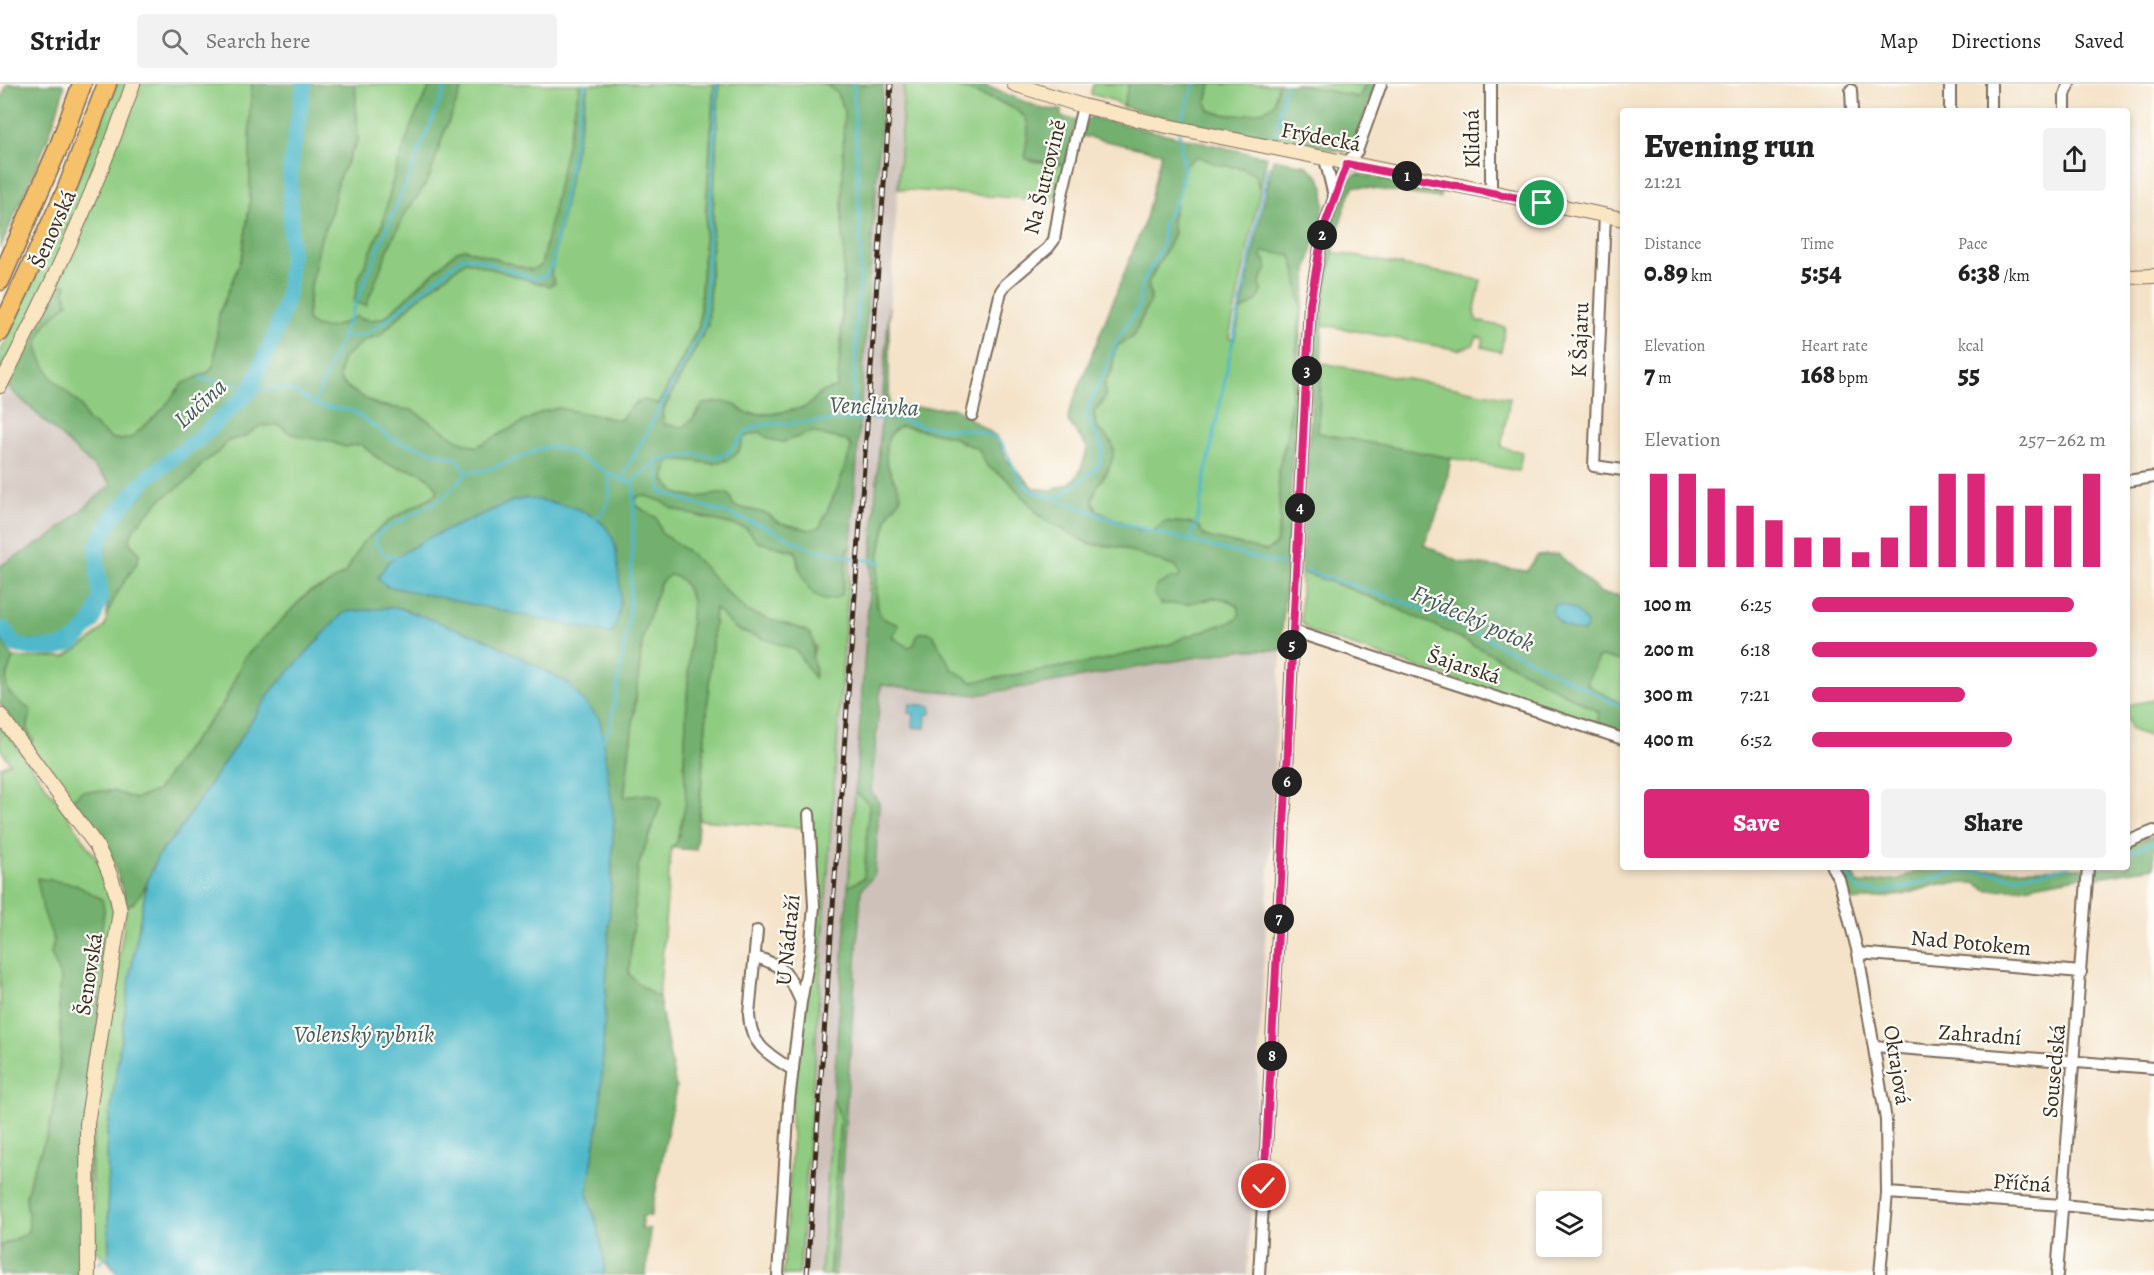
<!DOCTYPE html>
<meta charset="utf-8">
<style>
:root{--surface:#fff;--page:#f2f2f2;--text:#222;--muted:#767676;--line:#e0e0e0;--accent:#db2777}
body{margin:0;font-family:Alegreya,serif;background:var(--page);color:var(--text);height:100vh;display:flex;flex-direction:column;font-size:22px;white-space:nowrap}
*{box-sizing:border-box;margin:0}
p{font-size:20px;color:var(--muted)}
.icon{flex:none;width:33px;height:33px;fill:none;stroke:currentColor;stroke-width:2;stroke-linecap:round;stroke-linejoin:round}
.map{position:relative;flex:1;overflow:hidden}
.side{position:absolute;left:1620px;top:24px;width:510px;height:762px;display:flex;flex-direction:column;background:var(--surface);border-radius:6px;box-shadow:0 3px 9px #0003}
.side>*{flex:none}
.tools{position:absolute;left:1536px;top:1107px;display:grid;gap:12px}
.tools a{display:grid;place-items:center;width:66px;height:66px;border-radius:6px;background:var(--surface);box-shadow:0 3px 9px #0003;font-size:30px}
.pin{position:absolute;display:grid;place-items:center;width:51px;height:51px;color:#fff;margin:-26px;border:3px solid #fff;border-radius:50%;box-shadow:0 2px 6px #0007}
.km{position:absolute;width:30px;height:30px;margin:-15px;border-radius:50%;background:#222;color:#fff;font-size:16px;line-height:30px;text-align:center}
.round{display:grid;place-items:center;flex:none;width:63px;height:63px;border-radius:6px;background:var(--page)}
.headline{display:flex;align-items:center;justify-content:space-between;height:102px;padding:0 24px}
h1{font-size:33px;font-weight:800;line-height:45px}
.metrics{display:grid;grid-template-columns:repeat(3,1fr);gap:9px;height:102px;padding:6px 24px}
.metrics div{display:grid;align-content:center}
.metrics b{font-size:26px;font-weight:800}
.metrics small{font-size:16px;font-weight:400}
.metrics p{font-size:16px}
.chart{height:168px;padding:12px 24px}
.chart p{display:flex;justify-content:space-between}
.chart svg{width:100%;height:108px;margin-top:6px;stroke:var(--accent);stroke-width:6}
.cta{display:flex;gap:12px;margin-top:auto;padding:12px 24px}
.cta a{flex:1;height:69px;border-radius:6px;background:var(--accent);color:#fff;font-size:24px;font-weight:800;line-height:69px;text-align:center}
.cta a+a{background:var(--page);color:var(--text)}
ul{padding:0 24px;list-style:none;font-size:20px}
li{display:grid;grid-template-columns:96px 72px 1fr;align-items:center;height:45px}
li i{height:15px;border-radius:8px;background:var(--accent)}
header{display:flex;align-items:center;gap:36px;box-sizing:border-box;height:84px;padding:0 30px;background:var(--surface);border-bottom:2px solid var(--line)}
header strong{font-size:28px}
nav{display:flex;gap:33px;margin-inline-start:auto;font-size:21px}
.search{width:420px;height:54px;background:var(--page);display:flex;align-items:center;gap:15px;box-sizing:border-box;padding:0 21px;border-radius:6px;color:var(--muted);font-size:22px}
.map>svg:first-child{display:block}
.industrial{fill:#cec1ba}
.green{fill:#8fcc81;stroke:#657b50;stroke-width:1.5}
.forest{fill:#73b06f;stroke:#576d46;stroke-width:1.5;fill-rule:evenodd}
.water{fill:#4fb9cb;stroke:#457274;stroke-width:1.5}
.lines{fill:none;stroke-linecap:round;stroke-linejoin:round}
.stream{stroke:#4fb9cb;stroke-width:3}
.river{stroke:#4fb9cb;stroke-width:16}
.street-casing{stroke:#7c6b5a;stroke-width:14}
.secondary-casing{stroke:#7c6b5a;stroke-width:16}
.highway-casing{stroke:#7c6b5a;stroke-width:21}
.street{stroke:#fff;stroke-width:10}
.secondary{stroke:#fbe6c4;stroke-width:14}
.highway{stroke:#f5c16b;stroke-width:18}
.rail-casing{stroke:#3b2a1e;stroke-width:5}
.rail{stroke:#fdfcf7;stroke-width:3;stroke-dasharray:9;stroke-linecap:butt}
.route-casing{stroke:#fff;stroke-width:12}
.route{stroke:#db2777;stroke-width:8}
.labels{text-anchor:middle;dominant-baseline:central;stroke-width:4.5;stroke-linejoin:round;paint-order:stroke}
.street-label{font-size:22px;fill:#3b2a1e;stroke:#fdfcf7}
.water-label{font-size:24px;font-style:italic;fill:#425c5b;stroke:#fdfcf7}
</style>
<header>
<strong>Stridr</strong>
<div class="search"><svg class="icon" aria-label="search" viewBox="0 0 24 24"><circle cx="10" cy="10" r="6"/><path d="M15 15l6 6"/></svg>Search here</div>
<nav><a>Map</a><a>Directions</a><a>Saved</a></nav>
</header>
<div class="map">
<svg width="2154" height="1191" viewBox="0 0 2154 1191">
<rect width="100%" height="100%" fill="#fdfcf7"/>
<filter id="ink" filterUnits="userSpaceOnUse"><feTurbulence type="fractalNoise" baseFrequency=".0167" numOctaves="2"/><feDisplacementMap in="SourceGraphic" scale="12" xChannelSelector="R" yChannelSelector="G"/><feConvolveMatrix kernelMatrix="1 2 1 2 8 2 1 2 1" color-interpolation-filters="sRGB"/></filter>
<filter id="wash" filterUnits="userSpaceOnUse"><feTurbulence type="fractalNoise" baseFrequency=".008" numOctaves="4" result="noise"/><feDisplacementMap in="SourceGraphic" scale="24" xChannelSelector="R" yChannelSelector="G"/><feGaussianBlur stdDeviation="1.35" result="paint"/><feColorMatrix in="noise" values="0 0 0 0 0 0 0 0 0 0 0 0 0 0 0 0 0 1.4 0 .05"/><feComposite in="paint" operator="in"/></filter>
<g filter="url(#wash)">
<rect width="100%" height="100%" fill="#f4e3c9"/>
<!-- industrial -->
<path class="industrial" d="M883,0H904L898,105L821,1191H799Z
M6,301L113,400L50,453L0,482V312Z
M1239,566H1281L1247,1191H835L861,805L875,790L871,707L881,601L977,611Z"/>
<!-- green -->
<path class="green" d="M116,0H127L90,101L50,194L0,292V269L62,134Z
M138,0H252L250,24V118L242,173L219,230L214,280L209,288L182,300L163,325L131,354L121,356L111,354L87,336L81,322L52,294L40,273L37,261L42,247L47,239L68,219L65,208L59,199Z
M355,0H431L414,35L395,88L382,142L373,162L365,222L389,163L407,126L418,112L430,92L443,51L464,0H580L542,182L531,186L465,165L457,167L385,233L373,236L359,235L358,232C341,240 323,252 307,236L310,206L321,153L330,133L339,94L358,55Z
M588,0H714L699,242L658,321L644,316L634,320L620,336L558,324L542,328L477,363L460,357L390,322C371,322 353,308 339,295L342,275L366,255L379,252L416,216L466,176L548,202L555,199L551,191Z
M719,0H825L836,8L844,25L842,134L844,168L839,294L837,304L819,309L807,323L771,330L746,329L732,319L720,318L697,327L693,335L683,344L664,340L662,329L708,240Z
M904,0H952L1013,24L1027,35L1030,77L1065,81L1059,110L1053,117L898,105Z
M1093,0H1129L1123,23L1115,17L1091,10Z
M1211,0H1278L1274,20C1258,33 1227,34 1209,26L1206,18Z
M1296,0H1365L1360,12L1357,13Z
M1197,72L1219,81L1242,84L1250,87L1255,91L1260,106L1229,254L1234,257L1241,227L1255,218L1261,211L1260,197L1267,185L1260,173L1265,166L1291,172L1295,184L1301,223L1287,351L1278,387L1280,437L1276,460L1267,467C1250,463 1212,460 1201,448L1160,442L1157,446L1150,448L1142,447L1098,427L1093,417L1095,404L1108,388L1112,358L1096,343L1094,328L1103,319L1105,298L1112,287L1114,269L1118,261L1131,254L1135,249L1149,219L1151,213L1148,199L1174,149L1172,136L1185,81Z
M1333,168L1481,196L1474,230L1477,237L1505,243L1501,268L1482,263L1484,255L1477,253L1473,261L1459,266L1323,241L1324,211Z
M1322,279L1510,314L1501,363L1522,368L1519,387L1318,349Z
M271,340L279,341L290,349L326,356L345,363L361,360C368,366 376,374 384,378C407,390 422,379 438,406L435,411L391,435L362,459L346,488L325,502L309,508L244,574L224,619L183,669L157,707L135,715L113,707H82L70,718C57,699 18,657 30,634C28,631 26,624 23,621C23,620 15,617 15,617C0,605 4,588 13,574L65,573L89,558L105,542L107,530L117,509L138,477L139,469L129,458L134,444L148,427L159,417L191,394L203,379L222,365L227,357L244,353L260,342Z
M902,342L951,352L965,360L978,364L987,382L1007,395L1042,434L1089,460L1119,463L1170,480L1179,486L1180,491L1177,495L1204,517C1218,512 1226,514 1238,523L1240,530L1236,536L1182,554L1171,560L1103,576L972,598L952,585L933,551L928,548L919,549L914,562L908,563L892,553L899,541C893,539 886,537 882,533C870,520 882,447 889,431C892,424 898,418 901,411C897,400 890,390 887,379C883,366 887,346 902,342Z
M760,348L769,355L783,358L812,348L847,357L852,363L838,403L820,443L810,446L777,438L768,430L734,422L726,409L697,413L677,410L664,396L669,376H692L715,380L744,353Z
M642,411L662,417L671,424L686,429L746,444L758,458L796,468L798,484L842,510L848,463L851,462L799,1191H783L792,1060L791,1026L815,849L806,744L699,736L715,523L736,545L796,566L814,593L816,586L812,576L815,562L775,538L747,527L677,460L661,449L635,421L636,412Z
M1301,488C1408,521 1501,576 1600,628L1597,642L1310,548L1301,537Z
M669,491C684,492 687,504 692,516L684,678L686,718L677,758L671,765L659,914L637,899L629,890L638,783L661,718L624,714L643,553L660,499Z
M1601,573L1623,577V621L1588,602C1586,592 1592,578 1601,573Z
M2154,616V651L2148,652L2131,646L2127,636V621Z
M0,640L68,732L100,780L110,805L114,833L100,916L94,910L104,826L74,800L37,795L54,857L51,870L61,896L59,916L61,968L53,1027L48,1049L31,1092L26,1112L29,1141L28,1147L24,1151L0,1162V683L10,679L0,664Z
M855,708L869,720L864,794L848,803Z
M147,799L133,873L107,1052L109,1178L93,1164L92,1079L98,1000L127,822L134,819Z
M833,1013L840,1035L829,1191H821Z"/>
<!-- forest -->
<path class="forest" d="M7,0H63L64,4C49,60 23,112 0,164V19Z
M252,0H355L358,55L339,94L330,133L321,153L310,206L307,236C323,252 341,240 358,232L359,235L373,236L385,233L457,167L465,165L531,186L541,182L580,0H588L551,190L555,199L548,202L466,177L416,216L379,252L366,255L342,275L339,295L349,305L378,322L412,326L460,357L476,363L542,328L558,324L620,336L634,320L644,316L659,320L699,242L714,0H719L708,241L665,322L662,329L664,340L683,343L693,335L703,320C713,319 725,315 735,321C738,323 742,328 746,329C760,334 788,327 802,324C816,321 815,305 837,304L842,251L844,168L842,134L844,25L836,8L825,0H883L851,462L848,463L842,510C814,532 799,489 796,467L758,458L746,444L686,429L671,424L662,417L642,411L636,413L635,421L657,434L661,449C671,456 682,462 691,470C710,488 726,510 746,526C760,536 804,542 810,550C817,560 810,567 813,577C815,584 816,586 814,594L796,566L736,545L715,524L696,766L671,764L677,758L686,718L684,678L692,516C687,504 684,492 669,491L660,499L643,553L624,713L650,710L659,713L661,718L638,783L629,890L637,899L659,914L676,1004L651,1132H643L641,1144L650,1145L646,1191H603L605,1182L597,1140L587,1110L600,1027L614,735L178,748C171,756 162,765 157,774C149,791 145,813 127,822L116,786L108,767L70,718L82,707H113L135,715L157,707L183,669L224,619L244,574L309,508L325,502L346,488L362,459L391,435L435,411L438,406C422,379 407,390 384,378C376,374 368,366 361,360L345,363L326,356L302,353L290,349L279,341L260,342L244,353L227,357L222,365L203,379L191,394L159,417L134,444L129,458L139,469L138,477L117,509L107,530L108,512L104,490L105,461L115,442L149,404L141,395L123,417L111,426L96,453L94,491L97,514L88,536L75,550L59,557L26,556L16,553L7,541H0V482L50,453L112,400L6,301L59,199L67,201L65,208L68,219L47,239L42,247L37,261L40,273L52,294L81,322L87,336L111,354L121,356L131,354L163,325L182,300L209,288L214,280L219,230L242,173L250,118V24ZM760,348L769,355L783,358L812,348L847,357L852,363L838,403L820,443L810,446L777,438L768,430L734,422L730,412L726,409L697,413L677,410L664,396L669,376C691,373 722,389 739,367C741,364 742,357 744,353ZM527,414L442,512L386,502L471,435L513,417Z
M431,0H464L443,51L430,92L418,112L407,126L389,163L366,222L354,218L358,196L382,142L395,88L414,35Z
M952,0H981L1043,25L1061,26V33L1076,36L1065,81L1026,75C1023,63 1031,49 1027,37C1022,20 968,9 952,0Z
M1129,0H1211L1206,17L1209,26C1227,34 1259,33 1274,20L1278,0H1296L1357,13L1360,12L1365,0H1376L1352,64L1345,68L1177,36L1123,23Z
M1091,33L1267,73L1260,106L1255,91L1242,84L1219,81L1197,72L1185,81L1172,136L1174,149L1167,165L1148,199L1151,213L1149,219L1135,249L1131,254L1118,261L1114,269L1112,287L1105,298V313L1094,328L1096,343C1101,348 1110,354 1112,360C1122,385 1077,409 1099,428C1108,436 1130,442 1142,447C1155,449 1157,445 1165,437C1174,439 1195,437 1199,443C1201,446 1202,449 1204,452L1267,467L1276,460L1280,437L1278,387L1287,351L1301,224L1295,184L1291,172L1264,167L1261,173L1265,176L1267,185L1260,197L1261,211L1255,218L1241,227L1273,75L1306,81L1320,94L1324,104V121L1308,182L1302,228L1281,566H1239L977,611L881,601L871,707L879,719L875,790L861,806L835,1191H830L840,1035L833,1013L848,803L864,794L869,720L855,708L889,223V323L954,324L996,352L1006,375L1034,404L1052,406L1069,400L1078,391L1085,373L1087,363L1068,337L1069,328L1146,134L1161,69L1082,52L1085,37ZM902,342L951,352L965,360L978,364L987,382L1007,395L1042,434L1089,460L1119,463L1176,483L1180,491L1177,495L1171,494L1156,502L1154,511L1161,520H1187L1214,513L1229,516L1238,523L1240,530L1236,536L1182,554L1171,560L1103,576L972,598L952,585L933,551L928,548L918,549L914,561L908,563L892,553L899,541C894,539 886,537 882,533C869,520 882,447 889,430C893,422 898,422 901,411C897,400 890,390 887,379C883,366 887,346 902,342Z
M1357,90L1442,105L1440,114L1354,102L1344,125L1333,168L1324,211L1318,349L1451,374L1443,415L1424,461L1459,478L1527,487L1537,472L1558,470L1601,509L1623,512V577L1602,573L1598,574L1587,598L1589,602L1623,621V651L1597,642L1599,628C1501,576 1408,521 1301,488L1318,212L1326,163L1339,116L1344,100Z
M0,553L13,574C0,606 6,609 31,626L27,646L34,656L29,660L0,620Z
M2154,751V783L2094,794L2082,792L2014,805L1987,806L1976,799L1939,800L1903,811L1852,817L1840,783H1849L1859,800L1899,795L1917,787L2127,783V762Z
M37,794L74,800L102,815L104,826L94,909L100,916L84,1191H0V1162L24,1151L28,1147L29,1141L26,1112L31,1092L48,1049L53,1027L61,968L59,916L61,896L51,869L54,857L43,826Z"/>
<!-- water -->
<path class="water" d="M527,414C558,419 603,424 614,458C618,470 618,484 619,496C621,513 621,535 611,550L386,502L378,494L388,478L426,455L513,417Z
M1554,520C1568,520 1581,528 1587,541L1586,545L1583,548C1569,547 1560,541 1552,529Z
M397,523L488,556L568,599L600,636L614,735L600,1027L587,1110L597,1140L605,1182L603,1191H118L109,1178L107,1052L133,873L147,799L158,772L178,748L273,605L344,528Z
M910,620L931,622V630H926L925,644L913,643L914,630L909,629Z"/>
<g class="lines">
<!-- stream -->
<path class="stream" d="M1180,41L1194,0
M1276,50L1285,0
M342,254L363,251L381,241L463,173L474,174L535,195L545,192L552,182L585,0
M200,294L251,304
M250,307L282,304L296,308L314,320L324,323L351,326L394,356L457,375L467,388C489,388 508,378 529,370C534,368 541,364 547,363C574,361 606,395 633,398L656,377L696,370L713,373L726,371L748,346L761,341L875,334L898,335L927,343L972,346L993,352L1002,360L1022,399L1032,407L1057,415L1099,382L1103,366L1086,330L1120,251L1138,225L1142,200L1162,163L1164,138L1177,116L1184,86L1179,47
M314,320L447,0
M852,334L861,167L853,0
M656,378L661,408L764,442L811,465L883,479
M621,397L704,241L717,0
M1057,415L1120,439L1283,481
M593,436C613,425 610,407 608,388
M1189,457L1197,438L1204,398L1268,83
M399,473C386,474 381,469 375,457L378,449L446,412L467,388
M1305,487L1407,519L1448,535L1623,623
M601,659L610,643L629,534L634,430L633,398
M2127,770L2154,758
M1845,783L1847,790L1860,807L1884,808L1899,805L1959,787H1984L2013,793L2069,783
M99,1179L112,1169
M65,1191L67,1190"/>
<!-- river -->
<path class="river" d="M0,545H4L15,561L31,564H57L71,559L79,553L92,538L101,514L98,492L97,461L111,436L147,394L203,351L250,307L278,243L288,209L291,171L290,87L304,0"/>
</g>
</g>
<g filter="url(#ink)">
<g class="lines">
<defs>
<path id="street" d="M1491,0V109
M1950,0V27
M1991,0V27
M1851,6L1852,27
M2065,27V11L2069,0
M1325,75L1334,112
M1605,131L1594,382L1623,386
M972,331L1001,207L1006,200L1048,164L1054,156L1061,115L1083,22
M2127,397L2154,393
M1293,547L1623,655
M2127,758L2154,747
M1832,783L1839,795L1858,869L1886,1036L1887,1109L1880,1191
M757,847L749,930C750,961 769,971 793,986
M1858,869L2081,888
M755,873C785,881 789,891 801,918
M1874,962L2154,984
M1887,1109L2062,1121L2154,1130
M778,1191L789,1017L801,918L810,868L814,822L809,730
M1259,1191L1287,687L1293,547L1310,220L1323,146L1346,80L1357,67L1381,0
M2057,1191L2088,783"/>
<path id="secondary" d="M1014,0L1083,22L1162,41L1623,135
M2127,193L2154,192
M0,302C51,204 97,105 133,0
M0,631L96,761C108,782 116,803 120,827L87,1040L88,1191"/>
<path id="highway" d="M0,197L59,62L82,0
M0,248L66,107L107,0"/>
</defs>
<!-- street casing -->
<use href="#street" class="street-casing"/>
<!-- secondary casing -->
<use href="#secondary" class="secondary-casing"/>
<!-- highway casing -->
<use href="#highway" class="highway-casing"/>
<!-- street -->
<use href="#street" class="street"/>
<!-- secondary -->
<use href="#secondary" class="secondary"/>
<!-- highway -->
<use href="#highway" class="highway"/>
<defs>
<path id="rail" d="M807,1191L891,0"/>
</defs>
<!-- rail casing -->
<use href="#rail" class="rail-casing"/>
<!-- rail -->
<use href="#rail" class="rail"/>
</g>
</g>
<g class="lines" filter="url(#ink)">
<defs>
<path id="route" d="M1264,1102L1287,687L1293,547L1310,220L1323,146L1347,80L1542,119"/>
</defs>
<!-- route casing -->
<use href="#route" class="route-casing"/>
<!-- route -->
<use href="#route" class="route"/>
</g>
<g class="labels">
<!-- street labels -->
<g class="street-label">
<text transform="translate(1321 53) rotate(11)">Frýdecká</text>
<text transform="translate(1472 55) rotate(-91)">Klidná</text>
<text transform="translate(1045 93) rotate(-76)">Na Šutrovině</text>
<text transform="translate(53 145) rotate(-66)">Šenovská</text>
<text transform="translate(1580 256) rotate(-88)">K Šajaru</text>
<text transform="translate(1464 582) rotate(18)">Šajarská</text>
<text transform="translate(788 856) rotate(-84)">U Nádraží</text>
<text transform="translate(1971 859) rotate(5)">Nad Potokem</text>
<text transform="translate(89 890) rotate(-81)">Šenovská</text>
<text transform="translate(1980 951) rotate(4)">Zahradní</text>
<text transform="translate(1897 981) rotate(81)">Okrajová</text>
<text transform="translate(2054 987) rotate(-85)">Sousedská</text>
<text transform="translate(2022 1099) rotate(4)">Příčná</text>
</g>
<!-- water labels -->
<g class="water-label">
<text transform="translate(200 319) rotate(-42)">Lučina</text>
<text transform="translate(874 322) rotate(2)">Venclůvka</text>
<text transform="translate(1473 534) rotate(24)">Frýdecký potok</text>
<text x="364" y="950">Volenský rybník</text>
</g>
</g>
</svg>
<div class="tools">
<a><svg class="icon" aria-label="layers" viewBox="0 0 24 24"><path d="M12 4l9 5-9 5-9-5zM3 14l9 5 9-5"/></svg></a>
</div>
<div class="pin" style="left:1542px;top:119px;background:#1e9e55"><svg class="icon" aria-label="arrive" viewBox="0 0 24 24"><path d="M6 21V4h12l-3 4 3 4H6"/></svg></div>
<div class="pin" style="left:1264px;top:1102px;background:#d93025"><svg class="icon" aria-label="check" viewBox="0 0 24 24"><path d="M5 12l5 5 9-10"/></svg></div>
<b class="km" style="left:1407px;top:92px">1</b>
<b class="km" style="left:1322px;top:151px">2</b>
<b class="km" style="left:1307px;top:287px">3</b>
<b class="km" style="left:1300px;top:424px">4</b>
<b class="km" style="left:1292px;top:561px">5</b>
<b class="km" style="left:1287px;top:698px">6</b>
<b class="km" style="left:1279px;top:835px">7</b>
<b class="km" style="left:1272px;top:972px">8</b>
<section class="side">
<div class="headline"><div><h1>Evening run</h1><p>21:21</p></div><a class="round"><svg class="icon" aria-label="share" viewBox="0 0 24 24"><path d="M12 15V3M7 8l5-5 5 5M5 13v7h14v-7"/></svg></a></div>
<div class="metrics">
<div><p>Distance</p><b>0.89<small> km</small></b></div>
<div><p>Time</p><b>5:54</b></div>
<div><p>Pace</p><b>6:38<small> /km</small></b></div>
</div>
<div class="metrics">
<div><p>Elevation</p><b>7<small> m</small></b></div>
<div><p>Heart rate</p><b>168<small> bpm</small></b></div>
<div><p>kcal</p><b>55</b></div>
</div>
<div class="chart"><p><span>Elevation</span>257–262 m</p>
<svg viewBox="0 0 160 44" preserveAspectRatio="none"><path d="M5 44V6M15 44V6M25 44V12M35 44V19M45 44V25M55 44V32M65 44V32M75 44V38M85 44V32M95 44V19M105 44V6M115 44V6M125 44V19M135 44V19M145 44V19M155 44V6"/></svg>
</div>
<ul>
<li><b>100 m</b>6:25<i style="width:89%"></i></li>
<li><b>200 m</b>6:18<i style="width:97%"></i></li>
<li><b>300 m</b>7:21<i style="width:52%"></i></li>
<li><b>400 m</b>6:52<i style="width:68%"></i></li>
</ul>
<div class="cta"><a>Save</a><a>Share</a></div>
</section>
</div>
